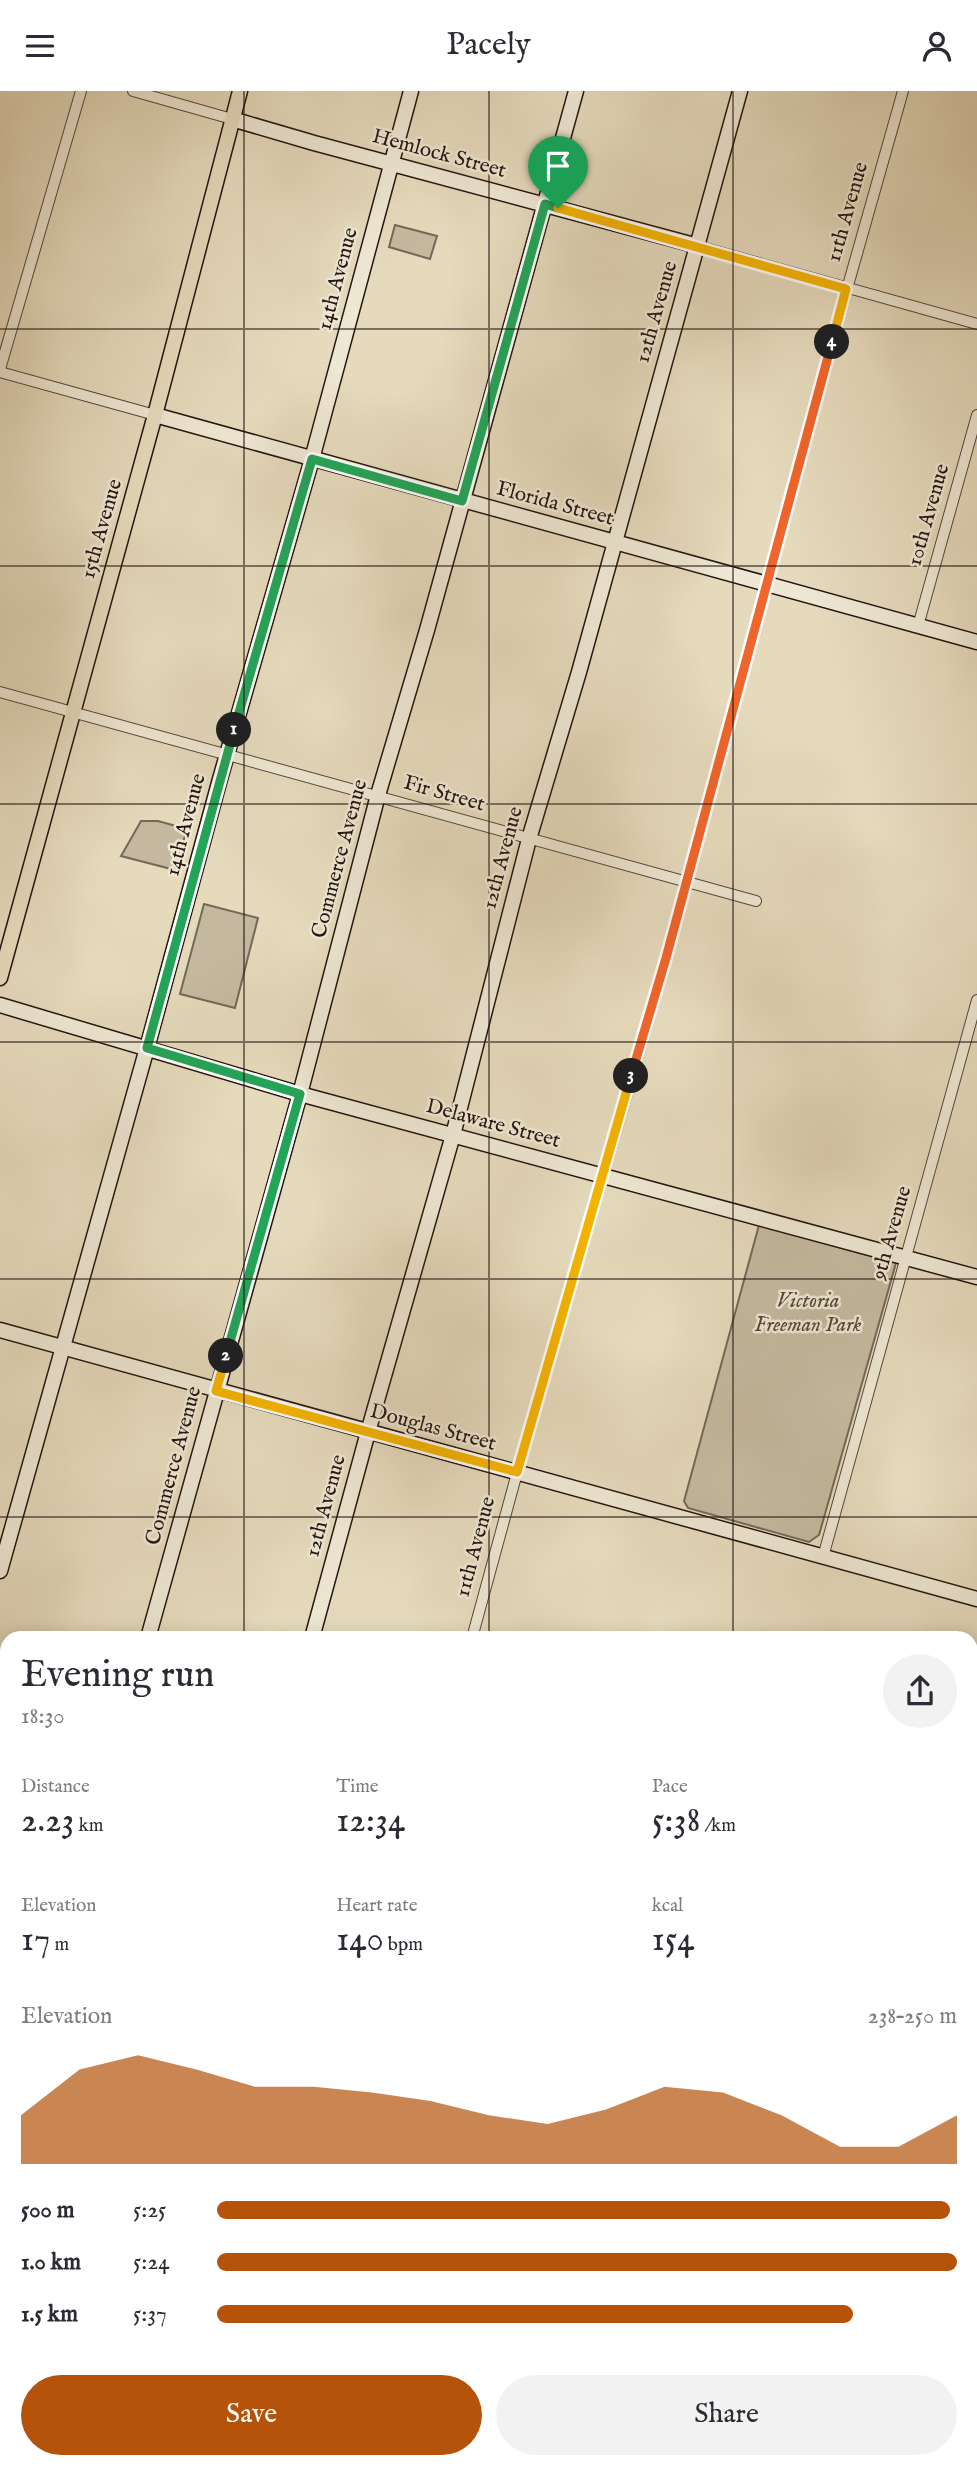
<!DOCTYPE html>
<meta charset="utf-8">
<style>
:root{--surface:#fff;--page:#f2f2f3;--text:#2b2b33;--muted:#7c7c81;--accent:#b45309}
body{margin:0;font-family:"IM FELL English",serif;background:var(--page);color:var(--text);height:100vh;display:flex;flex-direction:column;font-size:26px;white-space:nowrap}
*{box-sizing:border-box;margin:0}
p{font-size:23px;color:var(--muted)}
.icon{flex:none;width:38px;height:38px;fill:none;stroke:currentColor;stroke-width:2;stroke-linecap:round;stroke-linejoin:round}
.map{position:relative;flex:1;overflow:hidden}
.panel{position:absolute;left:0px;top:1540px;width:978px;height:838px;display:flex;flex-direction:column;background:var(--surface);border-radius:21px 21px 0 0;box-shadow:0 4px 18px #0003}
.panel>*{flex:none}
.pin{position:absolute;display:grid;place-items:center;width:60px;height:60px;color:#fff;margin:-72px -30px;border-radius:50% 50% 50% 0;rotate:-45deg;box-shadow:0 0 7px #0007}
.pin .icon{rotate:45deg}
.km{position:absolute;width:35px;height:35px;margin:-18px;border-radius:50%;background:#222;color:#fff;font-size:19px;line-height:35px;text-align:center}
.round{display:grid;place-items:center;flex:none;width:74px;height:74px;border-radius:37px;background:var(--page)}
.head{display:flex;align-items:center;justify-content:space-between;height:119px;padding:0 21px}
h1{font-size:38px;font-weight:600;line-height:52px}
.metrics{display:grid;grid-template-columns:repeat(3,1fr);gap:10px;height:119px;padding:7px 21px}
.metrics div{display:grid;align-content:center}
.metrics b{font-size:35px;font-weight:600}
.metrics small{font-size:19px;font-weight:400}
.metrics p{font-size:19px}
.chart{height:196px;padding:14px 21px}
.chart p{display:flex;justify-content:space-between}
.chart svg{width:100%;height:126px;margin-top:7px;fill:var(--accent);opacity:.7}
.primary-button{display:flex;gap:14px;margin-top:auto;padding:14px 21px}
.primary-button a{flex:1;height:80px;border-radius:42px;background:var(--accent);color:#fff;font-size:28px;font-weight:600;line-height:80px;text-align:center}
.primary-button a+a{background:var(--page);color:var(--text)}
ul{padding:0 21px;list-style:none;font-size:23px}
li{display:grid;grid-template-columns:112px 84px 1fr;align-items:center;height:52px}
li i{height:18px;border-radius:9px;background:var(--accent)}
header{display:flex;justify-content:space-between;align-items:center;height:91px;padding:0 21px;background:var(--surface);font-size:32px;font-weight:600}
.map>svg:first-child{display:block}
.green{fill:#c4b99f;stroke:#746858;stroke-width:2}
.lines{fill:none;stroke-linecap:round;stroke-linejoin:round}
.street-casing{stroke:#54473b;stroke-width:12}
.secondary-casing{stroke:#231610;stroke-width:17}
.primary-casing{stroke:#231610;stroke-width:17}
.highway-casing{stroke:#231610;stroke-width:20}
.street{stroke:#eee7d3;stroke-width:10}
.secondary{stroke:#eee7d3;stroke-width:14}
.primary{stroke:#e5dabc;stroke-width:14}
.highway{stroke:#e5dabc;stroke-width:18}
.rail{stroke:#231610;stroke-width:2.5;stroke-dasharray:12 12;stroke-linecap:butt}
.split-1-casing{stroke:#fff;stroke-width:14}
.split-2-casing{stroke:#fff;stroke-width:14}
.split-3-casing{stroke:#fff;stroke-width:14}
.split-4-casing{stroke:#fff;stroke-width:14}
.split-5-casing{stroke:#fff;stroke-width:14}
.split-1{stroke:#22a559;stroke-width:9}
.split-2{stroke:#22a559;stroke-width:9}
.split-3{stroke:#f5b400;stroke-width:9}
.split-4{stroke:#f0652b;stroke-width:9}
.split-5{stroke:#f5b400;stroke-width:9}
.grid{fill:none;stroke:#231610;stroke-width:2;stroke-opacity:0.55}
.labels{text-anchor:middle;dominant-baseline:central;stroke-width:5;stroke-linejoin:round;paint-order:stroke}
.street-label{font-size:21px;fill:#231610;stroke:#eee7d3}
.park-label{font-size:21px;font-style:italic;fill:#53473b;stroke:#eee7d3}
</style>
<header><svg class="icon" aria-label="menu" viewBox="0 0 24 24"><path d="M4 6h16M4 12h16M4 18h16"/></svg>Pacely<svg class="icon" aria-label="person" viewBox="0 0 24 24"><circle cx="12" cy="8" r="4"/><path d="M4 21q1-7 8-7t8 7"/></svg></header>
<div class="map">
<svg width="977" height="2377" viewBox="0 0 977 2377">
<rect width="100%" height="100%" fill="#e5dabc"/>
<filter id="stains"><feTurbulence type="fractalNoise" baseFrequency=".00286" numOctaves="4"/><feColorMatrix values="0 0 0 0 .2 0 0 0 0 .09 0 0 0 0 .02 0 0 0 .5 -.17"/></filter>
<radialGradient id="worn" r=".72"><stop offset=".6" stop-color="#630" stop-opacity="0"/><stop offset="1" stop-color="#630" stop-opacity=".3"/></radialGradient>
<!-- green -->
<path class="green" d="M395,134L437,145L430,168L389,156Z
M141,730H158L187,738L175,779L121,765Z
M204,813L258,827L235,917L180,903Z
M759,1134L896,1172L819,1444L809,1451L688,1417L684,1410Z
M690,2371H896L895,2377H689Z"/>
<g class="lines">
<defs>
<path id="street" d="M133,0L232,28
M698,155L977,233
M0,278L81,0
M0,281L155,324
M918,535L977,324
M0,601L756,810
M823,1466L977,909
M472,1547L517,1382L664,875L847,198L903,0"/>
<path id="secondary" d="M232,28L314,52L698,155
M155,324L977,551
M0,914L300,1003L977,1186
M0,1239L977,1508
M0,1480L147,957L220,688L312,368L411,0
M148,1547L300,1003L378,704L427,539L576,0
M312,1547L368,1341L453,1044L529,748L579,581L740,0
M0,1908L7,1916
M0,2228H7
M342,2371L347,2377
M911,2377L912,2371"/>
<path id="primary" d="M0,887L155,324L240,0
M0,1685L7,1687
M0,1703L7,1705
M971,1954L977,1955
M971,1974L977,1976"/>
<path id="highway" d="M971,1990L977,1992"/>
</defs>
<!-- street casing -->
<use href="#street" class="street-casing"/>
<!-- secondary casing -->
<use href="#secondary" class="secondary-casing"/>
<!-- primary casing -->
<use href="#primary" class="primary-casing"/>
<!-- highway casing -->
<use href="#highway" class="highway-casing"/>
<!-- street -->
<use href="#street" class="street"/>
<!-- secondary -->
<use href="#secondary" class="secondary"/>
<!-- primary -->
<use href="#primary" class="primary"/>
<!-- highway -->
<use href="#highway" class="highway"/>
<!-- rail -->
<path class="rail" d="M499,2371L504,2377"/>
</g>
<g class="lines">
<defs>
<path id="split-1" d="M234,639L312,368L462,410L545,113L558,117"/>
<path id="split-2" d="M226,1265L300,1003L147,957L234,639"/>
<path id="split-3" d="M226,1265L216,1300L517,1381L631,985"/>
<path id="split-4" d="M631,985L666,867L832,251"/>
<path id="split-5" d="M558,117L846,198L832,251"/>
</defs>
<!-- split-1 casing -->
<use href="#split-1" class="split-1-casing"/>
<!-- split-2 casing -->
<use href="#split-2" class="split-2-casing"/>
<!-- split-3 casing -->
<use href="#split-3" class="split-3-casing"/>
<!-- split-4 casing -->
<use href="#split-4" class="split-4-casing"/>
<!-- split-5 casing -->
<use href="#split-5" class="split-5-casing"/>
<!-- split-1 -->
<use href="#split-1" class="split-1"/>
<!-- split-2 -->
<use href="#split-2" class="split-2"/>
<!-- split-3 -->
<use href="#split-3" class="split-3"/>
<!-- split-4 -->
<use href="#split-4" class="split-4"/>
<!-- split-5 -->
<use href="#split-5" class="split-5"/>
</g>
<!-- grid -->
<path class="grid" d="M244,0V1547M489,0V1547M733,0V1547M0,238H977M0,475H977M0,713H977M0,951H977M0,1188H977M0,1426H977M0,1664H7M971,1664H977M0,1902H7M971,1902H977M0,2139H7M971,2139H977M244,2371V2377M489,2371V2377M733,2371V2377"/>
<g class="labels">
<!-- street labels -->
<g class="street-label">
<text transform="translate(439 63) rotate(15)">Hemlock Street</text>
<text transform="translate(848 121) rotate(-74)">11th Avenue</text>
<text transform="translate(338 188) rotate(-75)">14th Avenue</text>
<text transform="translate(657 221) rotate(-74)">12th Avenue</text>
<text transform="translate(555 413) rotate(15)">Florida Street</text>
<text transform="translate(929 424) rotate(-74)">10th Avenue</text>
<text transform="translate(102 438) rotate(-74)">15th Avenue</text>
<text transform="translate(444 703) rotate(16)">Fir Street</text>
<text transform="translate(186 734) rotate(-75)">14th Avenue</text>
<text transform="translate(503 767) rotate(-75)">12th Avenue</text>
<text transform="translate(340 768) rotate(-75)">Commerce Avenue</text>
<text transform="translate(493 1033) rotate(15)">Delaware Street</text>
<text transform="translate(892 1142) rotate(-74)">9th Avenue</text>
<text transform="translate(433 1337) rotate(15)">Douglas Street</text>
<text transform="translate(174 1375) rotate(-75)">Commerce Avenue</text>
<text transform="translate(326 1415) rotate(-75)">12th Avenue</text>
<text transform="translate(476 1456) rotate(-75)">11th Avenue</text>
</g>
<!-- park labels -->
<g class="park-label">
<text x="808" y="1210">Victoria<tspan x="808" dy="24">Freeman Park</tspan></text>
</g>
</g>
<rect width="100%" height="100%" filter="url(#stains)"/>
<rect width="100%" height="100%" fill="url(#worn)"/>
</svg>
<div class="pin" style="left:558px;top:117px;background:#1e9e55"><svg class="icon" aria-label="arrive" viewBox="0 0 24 24"><path d="M6 21V4h12l-3 4 3 4H6"/></svg></div>
<b class="km" style="left:234px;top:639px">1</b>
<b class="km" style="left:226px;top:1265px">2</b>
<b class="km" style="left:631px;top:985px">3</b>
<b class="km" style="left:832px;top:251px">4</b>
<section class="panel">
<div class="head"><div><h1>Evening run</h1><p>18:30</p></div><a class="round"><svg class="icon" aria-label="share" viewBox="0 0 24 24"><path d="M12 15V3M7 8l5-5 5 5M5 13v7h14v-7"/></svg></a></div>
<div class="metrics">
<div><p>Distance</p><b>2.23<small> km</small></b></div>
<div><p>Time</p><b>12:34</b></div>
<div><p>Pace</p><b>5:38<small> /km</small></b></div>
</div>
<div class="metrics">
<div><p>Elevation</p><b>17<small> m</small></b></div>
<div><p>Heart rate</p><b>140<small> bpm</small></b></div>
<div><p>kcal</p><b>154</b></div>
</div>
<div class="chart"><p><span>Elevation</span>238–250 m</p>
<svg viewBox="0 0 160 44" preserveAspectRatio="none"><path d="M0 44V27L10 11L20 6L30 11L40 17L50 17L60 19L70 22L80 27L90 30L100 25L110 17L120 19L130 27L140 38L150 38L160 27V44z"/></svg>
</div>
<ul>
<li><b>500 m</b>5:25<i style="width:99%"></i></li>
<li><b>1.0 km</b>5:24<i style="width:100%"></i></li>
<li><b>1.5 km</b>5:37<i style="width:86%"></i></li>
</ul>
<div class="primary-button"><a>Save</a><a>Share</a></div>
</section>
</div>
